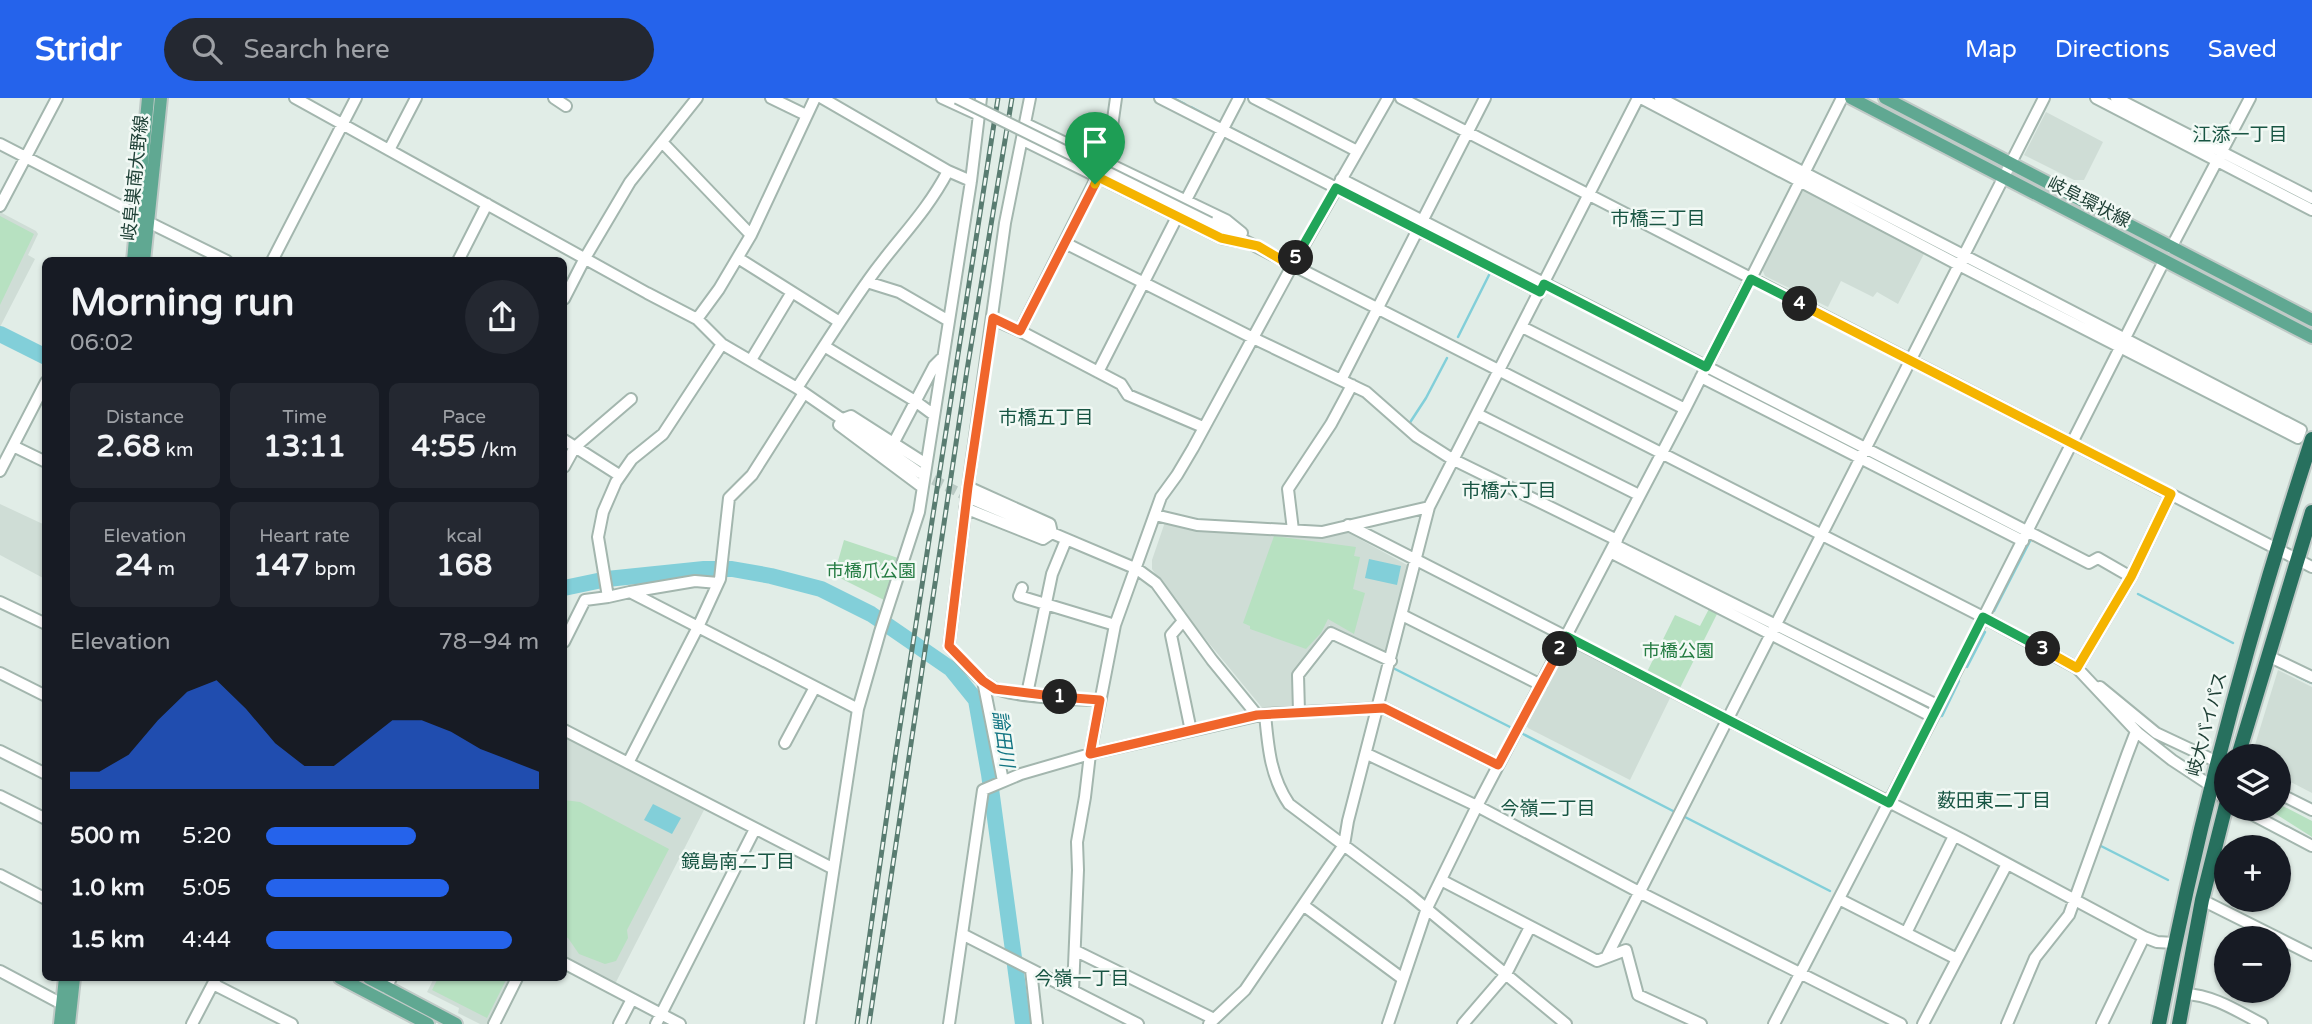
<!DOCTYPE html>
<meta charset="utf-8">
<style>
:root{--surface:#171b24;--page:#242831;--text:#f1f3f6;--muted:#9ea1a6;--accent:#2563eb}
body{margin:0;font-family:"Varela Round","Noto Sans JP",sans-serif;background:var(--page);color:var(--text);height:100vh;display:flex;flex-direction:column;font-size:26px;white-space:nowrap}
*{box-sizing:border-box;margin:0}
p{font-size:23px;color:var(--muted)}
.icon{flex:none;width:38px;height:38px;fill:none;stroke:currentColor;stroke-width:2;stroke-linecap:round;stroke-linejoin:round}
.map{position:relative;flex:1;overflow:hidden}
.sheet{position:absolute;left:42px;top:159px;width:525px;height:724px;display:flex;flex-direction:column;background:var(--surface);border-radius:10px;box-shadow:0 2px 5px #0004}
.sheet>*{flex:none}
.fabs{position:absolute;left:2214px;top:646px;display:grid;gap:14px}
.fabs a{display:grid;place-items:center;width:77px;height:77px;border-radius:50%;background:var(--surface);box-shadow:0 2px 5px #0004;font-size:35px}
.pin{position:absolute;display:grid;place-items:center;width:60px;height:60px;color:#fff;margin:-72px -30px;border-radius:50% 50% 50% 0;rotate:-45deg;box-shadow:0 0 7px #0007}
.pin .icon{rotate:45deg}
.km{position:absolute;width:35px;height:35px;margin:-18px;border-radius:50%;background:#222;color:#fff;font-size:19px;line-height:35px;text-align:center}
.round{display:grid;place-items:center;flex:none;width:74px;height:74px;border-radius:37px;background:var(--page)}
.headline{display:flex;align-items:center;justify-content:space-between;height:119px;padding:0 28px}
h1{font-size:38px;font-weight:700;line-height:52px}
.stats{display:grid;grid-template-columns:repeat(3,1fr);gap:10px;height:119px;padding:7px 28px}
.stats div{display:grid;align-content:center;border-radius:10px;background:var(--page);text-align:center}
.stats b{font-size:30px;font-weight:700}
.stats small{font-size:19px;font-weight:400}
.stats p{font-size:19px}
.chart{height:196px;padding:14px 28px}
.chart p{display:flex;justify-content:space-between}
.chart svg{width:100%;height:126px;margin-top:7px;fill:var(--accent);opacity:.7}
ul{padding:0 28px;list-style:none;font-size:23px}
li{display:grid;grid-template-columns:112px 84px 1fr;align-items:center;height:52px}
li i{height:18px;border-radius:9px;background:var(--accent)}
header{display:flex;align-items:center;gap:42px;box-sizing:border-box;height:98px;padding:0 35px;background:var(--accent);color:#fff}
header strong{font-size:33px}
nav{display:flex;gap:38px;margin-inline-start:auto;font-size:24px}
.search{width:490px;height:63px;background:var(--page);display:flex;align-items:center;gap:18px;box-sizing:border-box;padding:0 24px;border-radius:38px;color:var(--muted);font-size:26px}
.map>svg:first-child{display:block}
.built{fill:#cfddd6}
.green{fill:#b7e1c1}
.water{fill:#82cfd9}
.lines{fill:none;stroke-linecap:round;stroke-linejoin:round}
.stream{stroke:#82cfd9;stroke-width:2.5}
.river{stroke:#82cfd9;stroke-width:16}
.minor-tunnel{stroke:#bacac4;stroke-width:10;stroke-dasharray:10 5;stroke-linecap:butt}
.minor-casing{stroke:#a3b6ae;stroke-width:14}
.major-casing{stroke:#c0cac7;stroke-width:16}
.highway-casing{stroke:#c0cac7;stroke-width:18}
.minor{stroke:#fff;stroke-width:10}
.major{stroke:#60a892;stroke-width:12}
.highway{stroke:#27705e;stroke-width:14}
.rail-casing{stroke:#597c71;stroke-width:5}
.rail{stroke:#f2f9f5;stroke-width:2.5;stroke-dasharray:8;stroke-linecap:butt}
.minor-bridge-casing{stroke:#a3b6ae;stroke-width:14;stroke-linecap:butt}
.minor-bridge{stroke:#fff;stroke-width:10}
.split-1-casing{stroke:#fff;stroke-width:14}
.split-2-casing{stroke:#fff;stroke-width:14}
.split-3-casing{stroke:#fff;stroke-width:14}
.split-4-casing{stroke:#fff;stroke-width:14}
.split-5-casing{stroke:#fff;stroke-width:14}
.split-6-casing{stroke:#fff;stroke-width:14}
.split-1{stroke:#f0652b;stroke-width:9}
.split-2{stroke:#f0652b;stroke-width:9}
.split-3{stroke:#22a559;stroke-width:9}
.split-4{stroke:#f5b400;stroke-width:9}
.split-5{stroke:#22a559;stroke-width:9}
.split-6{stroke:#f5b400;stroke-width:9}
.labels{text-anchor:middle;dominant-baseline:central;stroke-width:5;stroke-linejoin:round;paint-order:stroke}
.street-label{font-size:18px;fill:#1f4036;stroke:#f2f9f5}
.park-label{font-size:18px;fill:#247c42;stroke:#f2f9f5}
.neighbourhood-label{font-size:19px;fill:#185543;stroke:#f2f9f5}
.water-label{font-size:19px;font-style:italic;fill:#127583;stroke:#f2f9f5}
</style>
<header>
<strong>Stridr</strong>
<div class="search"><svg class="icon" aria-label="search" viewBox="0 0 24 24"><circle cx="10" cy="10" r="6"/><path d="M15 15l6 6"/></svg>Search here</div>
<nav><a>Map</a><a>Directions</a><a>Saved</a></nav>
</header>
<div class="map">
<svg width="2312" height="926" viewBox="0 0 2312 926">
<rect width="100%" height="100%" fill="#e1ede7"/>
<!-- built -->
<path class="built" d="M2046,14L2103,44L2084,82H2074L2024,57Z
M1805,89L1927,150L1898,206L1877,194L1873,199L1841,183L1828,209L1765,178L1762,171Z
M0,114L36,133L38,136L28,157L35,161L0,229Z
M0,406L45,427V481L0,457Z
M1165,424L1341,431L1409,468L1387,556L1329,527L1324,542L1295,575L1294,612H1264L1170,498L1152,471V462Z
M1569,546L1671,598L1630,682L1528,630L1526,627Z
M2278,572L2312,589V695L2279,678L2278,658H2256L2254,650Z
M564,637L705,710L615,886L564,859Z
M434,880H514L490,926H480L458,915L459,910L427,894Z"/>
<!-- green -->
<path class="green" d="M0,118L34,136L0,207Z
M1274,438L1356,449L1354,458L1360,459L1353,491L1365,495L1354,536L1328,521L1321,535L1306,551L1250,531V528L1243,525Z
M844,442L898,460L884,502L834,477Z
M1710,509L1718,514L1678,594L1645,578L1675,517L1700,528Z
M564,702L580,704L669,751L627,832L628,840L616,863L605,866L579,856L568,840L564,838Z
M2279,706L2312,723V739L2268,711L2278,710Z
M438,880H502L506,882L487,920L432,892Z"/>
<!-- water -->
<path class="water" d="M1369,461L1401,468L1397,487L1365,480Z
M653,706L681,720L672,736L644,722Z"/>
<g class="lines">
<!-- stream -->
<path class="stream" d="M1173,0L1185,6
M1191,9L1219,24
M1233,31L1298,64
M1458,239L1491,173
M1409,326L1426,300L1447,260
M1970,410L2017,434
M2138,496L2233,545
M1994,513L2031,441L2050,451
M1967,569L1985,534
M1395,571L1512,630
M2297,578L2312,585
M1939,617L1942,618L1959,583
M1523,636L1675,714
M1683,718L1830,793
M2097,746L2168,782"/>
<!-- river -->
<path class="river" d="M0,236L46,259
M564,490L607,481L704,471H732L771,478L821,491L871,516L951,571L976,602L989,676L1023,926"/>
<!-- minor-tunnel -->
<path class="minor-tunnel" d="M920,375L974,402"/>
<defs>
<path id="minor" d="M295,0L647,195L697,221L722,246L797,290L920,375
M554,0L566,8
M771,0L806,17
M822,0L948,73
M942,0L979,17
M1030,0L1005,125L968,389L949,548C962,562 975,579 992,589C1009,599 1078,602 1100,602
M1160,0L1540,194
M1254,0L1357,53
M1401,0L2312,469
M1641,0L1959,167L2298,340L2301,332L1660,0
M2096,0L2312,112
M2116,0L2312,100
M1026,26L1226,122L1242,135
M1023,42L1221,140L1242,144
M662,44L751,137
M0,46L138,117
M389,52L416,0
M1341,81L2089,465L2098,460L2131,479
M1186,102L1239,0
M0,108L57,0
M148,124L227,163
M1210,125L1983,519L2077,570L2138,635L2172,662L2210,687L2226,703
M1065,145L1253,240L1366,294L1416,338L1452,361L1617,442
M2171,150L2250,0
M738,160L838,223
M272,163L356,0
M458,163L487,106
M867,184L899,194L949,223
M564,201L585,160L630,84L697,0
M697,221L719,191L751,137L815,0
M993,221L1020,233L1121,286L1128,297L1203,329
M1522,229L1685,311
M1020,233L1108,57L1116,0
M824,248L915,303L934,317
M751,262L792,194
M1098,274L1177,119
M1701,279L2023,443
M1341,282L1485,0
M797,290C823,250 847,211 875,173C901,138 927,113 948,73L971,83
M1477,316L1639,397
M564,342L619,377
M893,346L934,268L943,259
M13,348L46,364
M564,369L575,349L631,301
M0,373L46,284
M922,389L839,327L843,321L851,318L926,366
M968,389L1050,426L1052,435
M974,402L1137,471L1156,485L1212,562L1257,617
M965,410L1043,441L1052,435
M1155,417L1197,427L1322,434L1429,409
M1348,427L1963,742L2144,839L2157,844L2174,845
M1293,432L1288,391L1331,326L1352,287
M1615,447L1939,608
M1610,454L1933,619
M1022,490L1019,498L1115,527
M630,494L695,483L718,485
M608,499L630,494L858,611
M0,504L46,526
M1402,517L1541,587
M1183,523L1171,537L1191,633
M564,544L585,502L608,499L598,439L603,414L616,384L632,361L663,336L722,246
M2268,558L2312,579
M2077,570L2131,479L2171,396
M0,575L46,598
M983,583L1003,683
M2100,589L2156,635L2226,668
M1027,596L1052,476L1066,442
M1299,614L1298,577L1331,535L1391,563
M1265,616L1384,610L1498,667
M564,632L832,770
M785,645L815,589
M0,653L46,676
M1367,656L1477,708L1639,794L1901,926
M628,665L698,529L720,481L729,400L752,377L804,295
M2278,695L2312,712
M0,698L46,721
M2240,710L2312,748
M0,777L46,801
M1441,782L1597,863L1626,852L1638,897L1701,926
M1839,801L1957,861
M2202,802L2278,840
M1303,807L1403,881
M1906,835L1954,738
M962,836L1138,926
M2278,840L2312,857
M1076,853L1214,921
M1607,858L2044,0
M564,865L680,926
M1031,872L1037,926
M0,873L62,906
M213,886L292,926
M386,890L391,880
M1073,892L1078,772L1077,744L1085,699L1090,656L1115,527L1161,399L1177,377L1193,350L1292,168L1388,0
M2185,896C2213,897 2237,913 2262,926
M192,926L215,882
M494,926L517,880
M619,926L632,901
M656,926L755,731
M810,926L858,611L880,534L919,414L971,83L981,0
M949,926L983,692L1021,676L1090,656L1265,616C1268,648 1270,678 1289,706L1410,797L1566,926
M1209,926L1245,892L1344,747L1348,723L1429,409L1638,0
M1388,926L1427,810L1477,708L1685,311L1842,0
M1463,926L1506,876L1530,829
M1774,926L1933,619L2164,163
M1923,926L2007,766
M2007,926L2035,860L2069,817L2127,657L2135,636L2138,635
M2102,926L2144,839"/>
<path id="major" d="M1851,0L2312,239
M1885,0L2312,222
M133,163L148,0
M144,163L161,0
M340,880L428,926
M369,880L456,926
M60,926L65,880
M69,926L74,880"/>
<path id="highway" d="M2238,658L2312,414
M2159,926C2197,727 2249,533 2312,341
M2179,926L2202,802L2226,707"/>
</defs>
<!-- minor casing -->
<use href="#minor" class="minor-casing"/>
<!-- major casing -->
<use href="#major" class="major-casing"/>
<!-- highway casing -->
<use href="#highway" class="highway-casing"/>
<!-- minor -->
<use href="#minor" class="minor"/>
<!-- major -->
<use href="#major" class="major"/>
<!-- highway -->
<use href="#highway" class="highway"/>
<defs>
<path id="rail" d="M857,926L896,654L998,0
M869,926L967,272L1012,0"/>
</defs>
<!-- rail casing -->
<use href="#rail" class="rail-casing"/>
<!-- rail -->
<use href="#rail" class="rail"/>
<defs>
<path id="minor-bridge" d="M957,0L1210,125"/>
</defs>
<!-- minor-bridge casing -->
<use href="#minor-bridge" class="minor-bridge-casing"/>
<!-- minor-bridge -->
<use href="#minor-bridge" class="minor-bridge"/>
</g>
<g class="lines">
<defs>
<path id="split-1" d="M1060,599L995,591L983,583L949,548L968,389L993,220L1020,233L1095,86"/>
<path id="split-2" d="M1060,599L1100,602L1090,656L1257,617L1384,610L1498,667L1560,551"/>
<path id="split-3" d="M1560,551L1566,538L1889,705L1983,519L2043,551"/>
<path id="split-4" d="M1800,206L2171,396L2131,479L2077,570L2043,551"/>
<path id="split-5" d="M1296,160L1336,90L1540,194L1544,186L1706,269L1751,181L1800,206"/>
<path id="split-6" d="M1095,86L1098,79L1221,140L1258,148L1292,168L1296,160"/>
</defs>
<!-- split-1 casing -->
<use href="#split-1" class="split-1-casing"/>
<!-- split-2 casing -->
<use href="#split-2" class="split-2-casing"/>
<!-- split-3 casing -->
<use href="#split-3" class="split-3-casing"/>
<!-- split-4 casing -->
<use href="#split-4" class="split-4-casing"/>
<!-- split-5 casing -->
<use href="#split-5" class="split-5-casing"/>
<!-- split-6 casing -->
<use href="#split-6" class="split-6-casing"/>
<!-- split-1 -->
<use href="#split-1" class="split-1"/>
<!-- split-2 -->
<use href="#split-2" class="split-2"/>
<!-- split-3 -->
<use href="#split-3" class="split-3"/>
<!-- split-4 -->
<use href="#split-4" class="split-4"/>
<!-- split-5 -->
<use href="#split-5" class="split-5"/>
<!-- split-6 -->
<use href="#split-6" class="split-6"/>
</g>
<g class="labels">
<!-- street labels -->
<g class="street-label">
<text transform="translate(135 80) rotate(-84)">岐阜巣南大野線</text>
<text transform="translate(2089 104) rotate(27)">岐阜環状線</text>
<text transform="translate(2207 626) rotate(-75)">岐大バイパス</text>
</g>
<!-- park labels -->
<g class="park-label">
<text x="871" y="473">市橋爪公園</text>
<text x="1678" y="553">市橋公園</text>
</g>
<!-- neighbourhood labels -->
<g class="neighbourhood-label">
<text x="2240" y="37">江添一丁目</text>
<text x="1658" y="121">市橋三丁目</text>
<text x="1046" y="320">市橋五丁目</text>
<text x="1509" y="393">市橋六丁目</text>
<text x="1994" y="703">薮田東二丁目</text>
<text x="1548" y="711">今嶺二丁目</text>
<text x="738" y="764">鏡島南二丁目</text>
<text x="1082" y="881">今嶺一丁目</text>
</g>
<!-- water labels -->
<g class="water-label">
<text transform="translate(1003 641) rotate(82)">論田川</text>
</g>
</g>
</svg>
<div class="fabs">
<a><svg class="icon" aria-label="layers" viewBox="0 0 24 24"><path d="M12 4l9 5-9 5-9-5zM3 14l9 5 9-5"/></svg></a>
<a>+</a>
<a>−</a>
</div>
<div class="pin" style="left:1095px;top:86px;background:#1e9e55"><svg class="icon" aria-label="arrive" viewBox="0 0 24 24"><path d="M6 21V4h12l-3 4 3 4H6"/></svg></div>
<b class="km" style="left:1060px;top:599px">1</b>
<b class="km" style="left:1560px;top:551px">2</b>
<b class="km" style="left:2043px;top:551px">3</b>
<b class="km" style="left:1800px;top:206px">4</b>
<b class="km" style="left:1296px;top:160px">5</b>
<section class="sheet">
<div class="headline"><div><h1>Morning run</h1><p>06:02</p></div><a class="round"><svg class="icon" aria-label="share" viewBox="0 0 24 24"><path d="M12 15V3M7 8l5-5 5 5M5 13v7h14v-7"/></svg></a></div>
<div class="stats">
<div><p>Distance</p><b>2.68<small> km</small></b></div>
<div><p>Time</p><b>13:11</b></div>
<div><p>Pace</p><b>4:55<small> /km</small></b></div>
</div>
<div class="stats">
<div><p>Elevation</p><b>24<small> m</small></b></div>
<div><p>Heart rate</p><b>147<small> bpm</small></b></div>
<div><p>kcal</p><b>168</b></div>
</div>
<div class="chart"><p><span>Elevation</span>78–94 m</p>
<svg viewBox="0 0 160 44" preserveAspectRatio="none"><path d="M0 44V38L10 38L20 32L30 20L40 10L50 6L60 16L70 28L80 36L90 36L100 28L110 20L120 20L130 24L140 30L150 34L160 38V44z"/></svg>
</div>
<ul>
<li><b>500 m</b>5:20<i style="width:55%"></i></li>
<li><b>1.0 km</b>5:05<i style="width:67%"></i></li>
<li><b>1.5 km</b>4:44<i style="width:90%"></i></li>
</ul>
</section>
</div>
